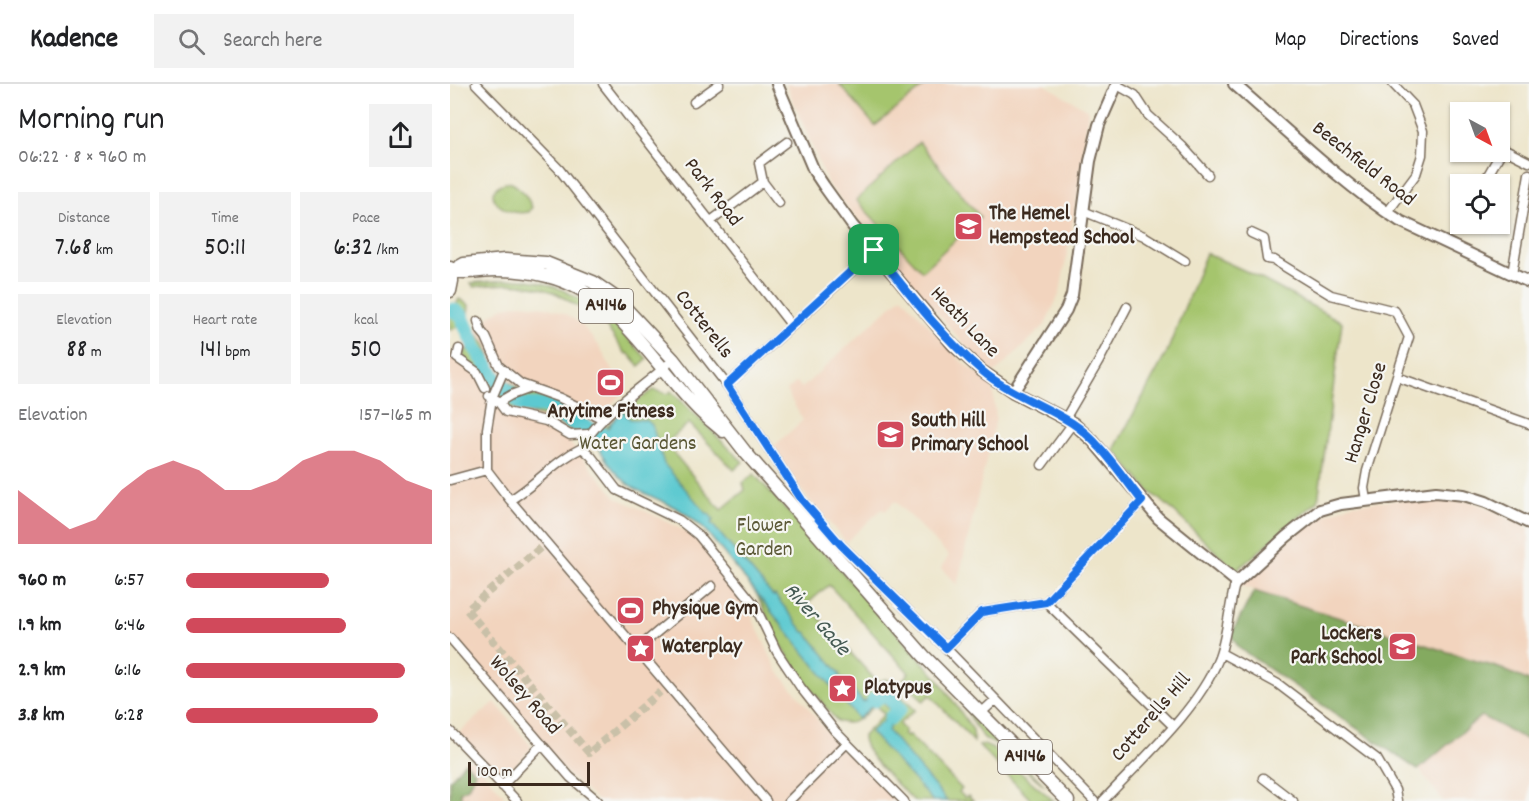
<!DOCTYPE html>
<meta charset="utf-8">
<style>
:root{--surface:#fff;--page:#f2f2f2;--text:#202124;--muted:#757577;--line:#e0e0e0;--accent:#d1495b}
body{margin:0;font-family:Dekko,sans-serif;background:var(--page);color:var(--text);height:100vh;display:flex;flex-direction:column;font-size:22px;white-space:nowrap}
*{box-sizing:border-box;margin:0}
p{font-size:20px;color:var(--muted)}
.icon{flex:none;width:33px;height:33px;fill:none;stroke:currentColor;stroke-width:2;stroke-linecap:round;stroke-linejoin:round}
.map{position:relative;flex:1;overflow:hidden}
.panel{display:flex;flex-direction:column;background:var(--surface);width:450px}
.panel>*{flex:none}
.needle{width:39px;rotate:139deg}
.tools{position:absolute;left:1000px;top:18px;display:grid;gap:12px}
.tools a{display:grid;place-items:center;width:60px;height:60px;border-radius:0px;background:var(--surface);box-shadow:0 2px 4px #0004;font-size:30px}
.scale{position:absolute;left:18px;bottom:15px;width:122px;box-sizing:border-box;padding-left:6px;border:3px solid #3b2a1e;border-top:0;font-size:16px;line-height:21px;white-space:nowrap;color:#3b2a1e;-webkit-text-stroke:4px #f6f6f2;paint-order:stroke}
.pin{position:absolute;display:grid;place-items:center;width:51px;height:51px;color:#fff;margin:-26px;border-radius:12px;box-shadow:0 3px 9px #0006}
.round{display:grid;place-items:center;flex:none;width:63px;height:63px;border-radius:0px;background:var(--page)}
.summary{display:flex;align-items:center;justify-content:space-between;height:102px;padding:0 18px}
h1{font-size:33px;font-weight:600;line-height:45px}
.stats{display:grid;grid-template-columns:repeat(3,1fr);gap:9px;height:102px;padding:6px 18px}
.stats div{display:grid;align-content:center;border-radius:0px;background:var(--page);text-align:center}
.stats b{font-size:26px;font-weight:600}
.stats small{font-size:16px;font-weight:400}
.stats p{font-size:16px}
.chart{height:168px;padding:12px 18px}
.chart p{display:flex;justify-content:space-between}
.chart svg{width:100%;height:108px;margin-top:6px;fill:var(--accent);opacity:.7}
ul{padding:0 18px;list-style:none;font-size:20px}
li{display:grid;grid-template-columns:96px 72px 1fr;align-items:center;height:45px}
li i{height:15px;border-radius:8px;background:var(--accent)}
header{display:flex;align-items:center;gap:36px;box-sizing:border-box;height:84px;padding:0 30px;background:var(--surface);border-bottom:2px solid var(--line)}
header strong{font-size:28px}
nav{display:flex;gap:33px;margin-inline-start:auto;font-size:21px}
.search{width:420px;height:54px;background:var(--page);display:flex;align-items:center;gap:15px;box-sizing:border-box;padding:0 21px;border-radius:0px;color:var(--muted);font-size:22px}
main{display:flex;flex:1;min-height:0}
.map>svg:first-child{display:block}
.built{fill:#f2d4be}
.green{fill:#a5c56d;stroke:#707846;stroke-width:1.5}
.forest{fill:#84aa60;stroke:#606a3f;stroke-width:1.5}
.water{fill:#5cc9d0;stroke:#4c7a77;stroke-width:1.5}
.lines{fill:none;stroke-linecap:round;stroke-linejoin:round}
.river{stroke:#5cc9d0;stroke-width:15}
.street-tunnel{stroke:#c9c0a8;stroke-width:8;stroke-dasharray:8 4;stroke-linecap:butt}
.street-casing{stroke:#796b5a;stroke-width:11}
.secondary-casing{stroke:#796b5a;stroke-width:14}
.primary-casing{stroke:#796b5a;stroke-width:15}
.street{stroke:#fff;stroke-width:8}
.secondary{stroke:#fff;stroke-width:10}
.primary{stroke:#fff;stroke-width:12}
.route-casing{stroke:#fff;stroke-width:12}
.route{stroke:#1a73e8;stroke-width:8}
.labels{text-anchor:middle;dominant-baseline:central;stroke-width:4.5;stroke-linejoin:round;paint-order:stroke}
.shield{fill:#f6f6f2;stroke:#73675e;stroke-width:1.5}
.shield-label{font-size:20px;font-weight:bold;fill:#3b2a1e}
.street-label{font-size:21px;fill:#3b2a1e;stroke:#f6f6f2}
.poi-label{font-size:21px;font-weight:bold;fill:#3b2a1e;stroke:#f6f6f2;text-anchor:start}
.park-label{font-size:21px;fill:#5b5836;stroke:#f6f6f2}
.water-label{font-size:22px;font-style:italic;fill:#455a53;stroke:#f6f6f2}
</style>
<header>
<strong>Kadence</strong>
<div class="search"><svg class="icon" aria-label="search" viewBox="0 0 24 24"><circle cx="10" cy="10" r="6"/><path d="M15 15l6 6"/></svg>Search here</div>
<nav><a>Map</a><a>Directions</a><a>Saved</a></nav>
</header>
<main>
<section class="panel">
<div class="summary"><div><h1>Morning run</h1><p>06:22 · 8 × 960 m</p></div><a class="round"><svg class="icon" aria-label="share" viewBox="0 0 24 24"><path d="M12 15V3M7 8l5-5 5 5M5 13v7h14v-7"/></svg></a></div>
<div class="stats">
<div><p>Distance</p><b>7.68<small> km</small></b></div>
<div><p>Time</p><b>50:11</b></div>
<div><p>Pace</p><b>6:32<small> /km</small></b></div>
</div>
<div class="stats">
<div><p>Elevation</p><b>88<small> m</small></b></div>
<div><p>Heart rate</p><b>141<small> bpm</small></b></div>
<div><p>kcal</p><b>510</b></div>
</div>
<div class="chart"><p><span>Elevation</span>157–165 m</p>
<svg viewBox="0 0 160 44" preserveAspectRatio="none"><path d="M0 44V22L10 30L20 38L30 34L40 22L50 14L60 10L70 14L80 22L90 22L100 18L110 10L120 6L130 6L140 10L150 18L160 22V44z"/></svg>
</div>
<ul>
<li><b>960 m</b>6:57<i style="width:58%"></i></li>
<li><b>1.9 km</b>6:46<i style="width:65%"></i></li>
<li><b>2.9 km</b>6:16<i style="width:89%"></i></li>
<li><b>3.8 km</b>6:28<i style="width:78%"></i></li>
</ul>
</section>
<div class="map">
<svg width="1079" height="717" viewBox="0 0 1079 717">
<rect width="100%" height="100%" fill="#f6f6f2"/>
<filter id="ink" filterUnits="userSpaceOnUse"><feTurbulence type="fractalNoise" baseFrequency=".0167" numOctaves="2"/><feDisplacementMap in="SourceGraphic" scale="12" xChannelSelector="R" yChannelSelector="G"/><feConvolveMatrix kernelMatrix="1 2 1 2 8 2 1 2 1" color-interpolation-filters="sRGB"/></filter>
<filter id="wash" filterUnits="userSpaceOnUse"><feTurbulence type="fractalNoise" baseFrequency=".008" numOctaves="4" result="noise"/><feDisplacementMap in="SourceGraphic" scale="24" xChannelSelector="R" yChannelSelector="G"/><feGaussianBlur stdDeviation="1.35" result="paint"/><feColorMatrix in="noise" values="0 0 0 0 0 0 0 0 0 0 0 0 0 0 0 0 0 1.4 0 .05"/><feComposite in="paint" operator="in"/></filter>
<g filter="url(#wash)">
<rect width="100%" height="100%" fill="#ede5ca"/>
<!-- built -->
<path class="built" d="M336,0H594L638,26L628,110L610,208L595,241L545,289L514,260L378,100Z
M452,212L512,278L542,300L546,334L507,501L491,484L499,472L445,417L435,427L432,425L396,458L350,405L321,365L353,336L336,307L347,298L352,304Z
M71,220L96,223L116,230L131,240L149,262L174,307L137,346L119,358L167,414L214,436L244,452L297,523L327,586L357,622L390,665L403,675L449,717H148L120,693L0,554V273L42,230L54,223Z
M975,414L1020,417L1041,425L1079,445V717H993L956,668L808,520L812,509L790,501L794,494L864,436L902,420Z
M45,618L81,662L80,666L54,692L49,691L7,650Z
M17,676H23L54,711L48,717H0V696Z"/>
<!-- green -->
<path class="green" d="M389,0H477L425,42Z
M469,58L530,133L472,187L406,116Z
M60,98C71,103 77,112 82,123L79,128C49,134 26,103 60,98Z
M756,169L802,190L892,238L868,417L786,487L718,422L699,407L664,366L717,268Z
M69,195C123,199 162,236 197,275L189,282L178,269L176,270L158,245L139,226H134C124,221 116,214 105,209C80,198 51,199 24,203L21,199Z
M9,215L19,221C19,233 11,243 0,246V232Z
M29,252L35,260L45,285L55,295L75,309L99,314L123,326L137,336L136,338L123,348L95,333L59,324L54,320L31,287L16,277L13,270Z
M203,306L218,310L221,307L293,378L284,386L239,339L222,354V367L271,426L295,406L293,399L304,390L488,595L523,646L524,658L480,611L473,617L453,595L459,589L379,501L357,520L427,598L436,595L444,598L445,608L437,616L433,613L431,616L439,625L452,613L465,626L449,640L455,647L453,650L456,653L459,651L512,705L509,708L515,714L518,712L523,717H464C451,703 412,670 413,652L434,630L425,621C413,632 405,644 387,637L352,594L330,559L305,507L256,447L230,426L177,400L149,364L147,355L151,347L173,327Z
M510,616L595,702L545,660L536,656L529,648Z
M534,661L543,665L604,717H582L529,662Z"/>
<!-- forest -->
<path class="forest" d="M804,507L1052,585L1079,597V657L1031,632L968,686L789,564L781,551Z
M15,678L25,688L18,704L10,708L12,716L18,714L15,717H0V696Z"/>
<!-- water -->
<path class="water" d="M173,327L180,335L196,336L202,341L214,380L257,430L258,429L264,436L261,439L323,512L325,511L354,548H356L390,590L389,591L393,596L394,595L413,618L434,607L440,612L437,615L433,612L408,635L256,447C248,439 240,432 230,426C195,406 181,412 155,374C142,354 147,353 161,341L160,340Z
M447,618L452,623L443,634L438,647L497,717H483L420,648L447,625L444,621Z"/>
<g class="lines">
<!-- river -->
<path class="river" d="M3,226L11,231L25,263L47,297L72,321L93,322L107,327L115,335L151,350L164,362
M424,616L434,609L450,624L441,634"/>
</g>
</g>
<g filter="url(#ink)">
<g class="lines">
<!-- street-tunnel -->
<path class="street-tunnel" d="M90,464L17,526L139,669L210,608"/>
<defs>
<path id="street" d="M26,0L109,85L277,301L352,416L391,461L496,564L644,717
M153,0L342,242
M667,1L685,11L698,31L732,62L758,91
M244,18L269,0
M1038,91L1053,65L1079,78
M313,98L329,119
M633,127L694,152L735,177
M937,129L966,90L972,71L973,47L963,21L943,0
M261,137L313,98L309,79L337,58
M801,149L814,155L817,175L824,176L881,211L945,227L959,253L917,387L914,404L916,416
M1062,190L1079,90
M28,237L31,247L36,253L49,282L71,300L110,314L153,335
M9,265L7,274L27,288L35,304
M947,293L1079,340
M277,301L425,166
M39,312L42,314L54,286
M49,318L61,311L80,304
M615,335L649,277L677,223
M138,350L120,351L96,337L56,328L47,316L42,314L37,345V386L60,416L316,717
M132,364L141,372L167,406L229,436L248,451L304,520L327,568L351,604L385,647L454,717
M132,364C147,331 190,306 217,281
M592,381L623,339
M0,396L37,386
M60,416C86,401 104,377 132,364
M596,518L723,642
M0,554L120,693L148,717
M496,564L532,528L596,518L692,417
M187,565L262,502
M771,569L828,600L927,675L945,706L947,717
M531,629L545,616
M0,647L67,717
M813,694L843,717
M52,702L92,660
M339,717L397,659
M653,717C691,676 747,627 768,576C776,558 779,525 784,504L787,498"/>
<path id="secondary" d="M327,0L364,87L374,102L402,141L503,261L532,287L563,308L623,339L643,357L708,434L787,498L836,453L870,426L891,420L986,408L1014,411L1036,418L1079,439
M784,0C836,45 892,100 950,137L1079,198
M563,308L616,226L622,211L640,77L649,41L667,0"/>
<path id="primary" d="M0,184L2,197L0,207
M2,187L14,180L55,176L96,179L143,198L166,214L223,275L296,369L474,572L618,717
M2,187C18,190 31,186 47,186C63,186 82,188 97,192C168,210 200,277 249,326C256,333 265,340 273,347"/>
</defs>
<!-- street casing -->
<use href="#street" class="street-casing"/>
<!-- secondary casing -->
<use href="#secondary" class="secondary-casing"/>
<!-- primary casing -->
<use href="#primary" class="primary-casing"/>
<!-- street -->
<use href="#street" class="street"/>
<!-- secondary -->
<use href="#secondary" class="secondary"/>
<!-- primary -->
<use href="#primary" class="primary"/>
</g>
</g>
<g class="lines" filter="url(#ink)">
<defs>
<path id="route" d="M424,166C458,208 490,251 531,286C558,309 592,320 622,339C650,357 671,391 692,417L596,518L532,528L496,564L391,461L352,416L277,301Z"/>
</defs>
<!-- route casing -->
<use href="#route" class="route-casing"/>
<!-- route -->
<use href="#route" class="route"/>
</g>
<!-- icons -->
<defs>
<symbol id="school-square" viewBox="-11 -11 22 22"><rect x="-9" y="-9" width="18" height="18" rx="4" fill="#d1495b" stroke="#f6f6f2"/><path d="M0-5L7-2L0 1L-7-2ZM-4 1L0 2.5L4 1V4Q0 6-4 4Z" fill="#fff"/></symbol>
<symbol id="stadium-square" viewBox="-11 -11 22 22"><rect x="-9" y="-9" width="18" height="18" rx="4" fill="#d1495b" stroke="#f6f6f2"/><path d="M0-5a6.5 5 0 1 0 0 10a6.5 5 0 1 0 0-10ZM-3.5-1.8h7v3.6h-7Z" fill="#fff"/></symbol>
<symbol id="sight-square" viewBox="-11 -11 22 22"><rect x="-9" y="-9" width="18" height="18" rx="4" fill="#d1495b" stroke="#f6f6f2"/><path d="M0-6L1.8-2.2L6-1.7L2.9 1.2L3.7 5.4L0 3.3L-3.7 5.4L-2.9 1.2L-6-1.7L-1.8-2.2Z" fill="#fff"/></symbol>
</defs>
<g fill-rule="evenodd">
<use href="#school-square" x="502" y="126" width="33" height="33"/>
<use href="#stadium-square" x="144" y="282" width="33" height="33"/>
<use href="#school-square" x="424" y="334" width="33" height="33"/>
<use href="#stadium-square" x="164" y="510" width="33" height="33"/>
<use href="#school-square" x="936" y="546" width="33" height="33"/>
<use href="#sight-square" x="174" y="548" width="33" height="33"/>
<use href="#sight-square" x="376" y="588" width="33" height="33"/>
</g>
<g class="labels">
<!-- shield labels -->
<g class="shield">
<rect x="129" y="205" width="54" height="34" rx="4.5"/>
<rect x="548" y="656" width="54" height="34" rx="4.5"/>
</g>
<g class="shield-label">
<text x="156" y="222">A4146</text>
<text x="575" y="673">A4146</text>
</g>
<!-- street labels -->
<g class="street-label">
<text transform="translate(913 81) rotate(38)">Beechfield Road</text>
<text transform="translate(262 109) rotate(52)">Park Road</text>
<text transform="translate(514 239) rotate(46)">Heath Lane</text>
<text transform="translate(253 241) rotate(52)">Cotterells</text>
<text transform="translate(917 329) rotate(-73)">Hanger Close</text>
<text transform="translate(74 612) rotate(49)">Wolsey Road</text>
<text transform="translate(702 634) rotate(-49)">Cotterells Hill</text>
</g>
<!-- poi labels -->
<g class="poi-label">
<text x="539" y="131">The Hemel<tspan x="539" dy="24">Hempstead School</tspan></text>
<text x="161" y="329" text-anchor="middle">Anytime Fitness</text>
<text x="461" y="338">South Hill<tspan x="461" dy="24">Primary School</tspan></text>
<text x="202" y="526">Physique Gym</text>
<text x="932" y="551" text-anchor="end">Lockers<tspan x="932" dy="24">Park School</tspan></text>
<text x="212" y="564">Waterplay</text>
<text x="414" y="605">Platypus</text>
</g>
<!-- park labels -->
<g class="park-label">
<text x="188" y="361">Water Gardens</text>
<text x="314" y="443">Flower<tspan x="314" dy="24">Garden</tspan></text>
</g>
<!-- water labels -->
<g class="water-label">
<text transform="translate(366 536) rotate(49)">River Gade</text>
</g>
</g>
</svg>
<div class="tools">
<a><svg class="needle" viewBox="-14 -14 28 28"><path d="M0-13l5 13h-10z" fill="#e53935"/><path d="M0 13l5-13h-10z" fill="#757577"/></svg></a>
<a><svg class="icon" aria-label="locate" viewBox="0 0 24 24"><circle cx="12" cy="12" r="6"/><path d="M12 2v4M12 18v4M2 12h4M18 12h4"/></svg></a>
</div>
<div class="scale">100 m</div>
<div class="pin" style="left:424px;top:166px;background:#1e9e55"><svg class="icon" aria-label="arrive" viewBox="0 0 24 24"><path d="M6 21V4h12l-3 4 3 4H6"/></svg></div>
</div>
</main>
